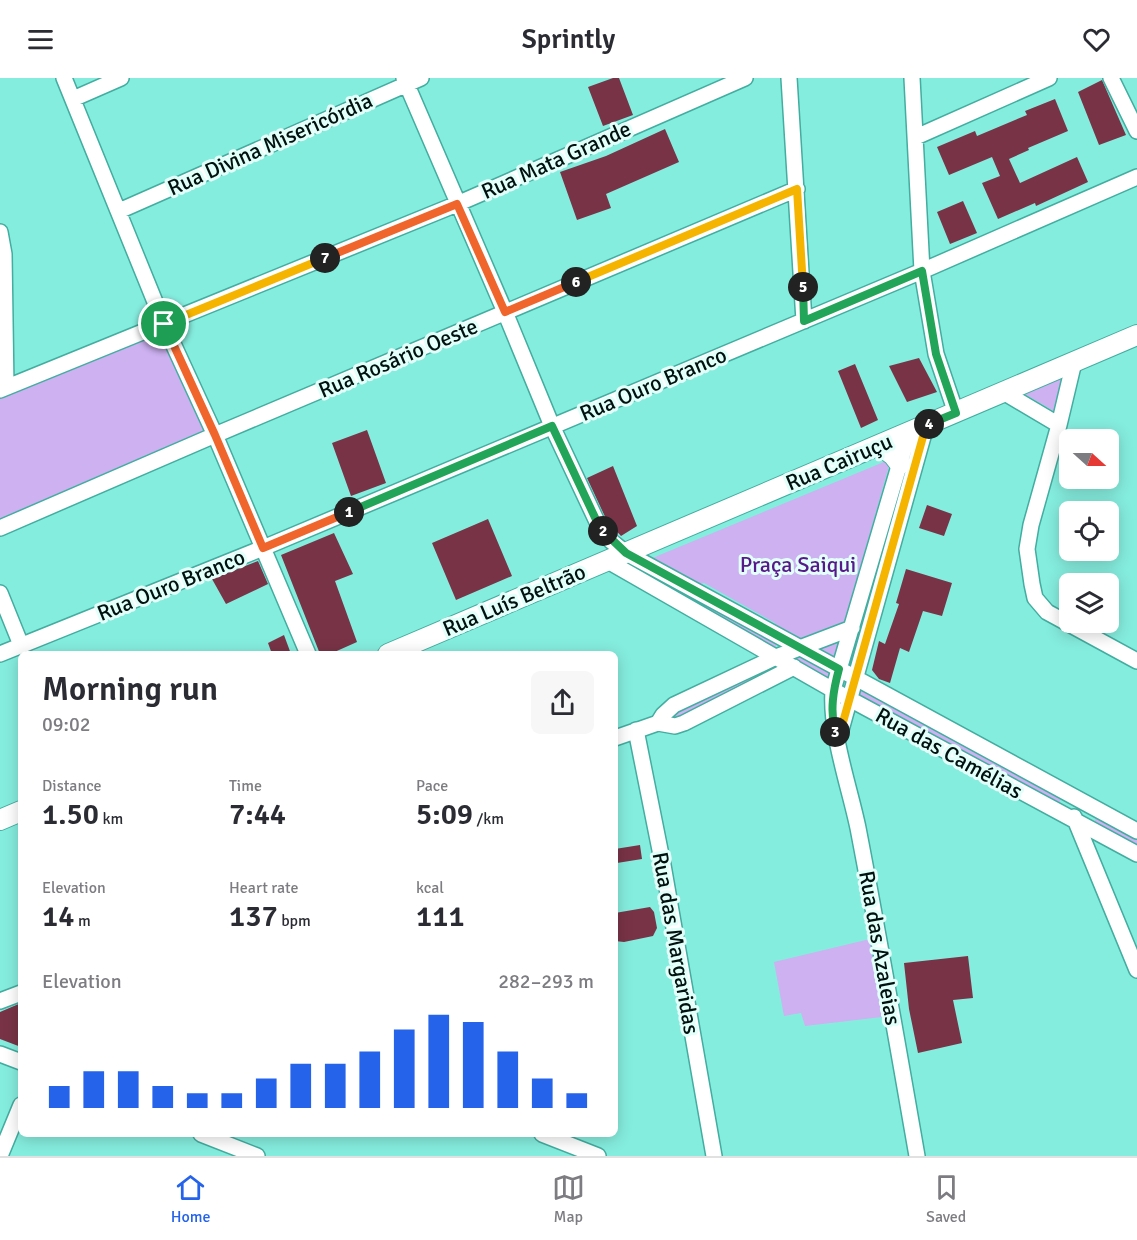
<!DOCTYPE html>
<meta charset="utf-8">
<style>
:root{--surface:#fff;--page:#f7f7f7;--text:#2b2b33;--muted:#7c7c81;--line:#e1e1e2;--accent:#2563eb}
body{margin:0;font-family:Signika,sans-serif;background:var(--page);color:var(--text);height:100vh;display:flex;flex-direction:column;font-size:22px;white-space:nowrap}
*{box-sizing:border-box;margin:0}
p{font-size:20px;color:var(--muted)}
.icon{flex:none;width:33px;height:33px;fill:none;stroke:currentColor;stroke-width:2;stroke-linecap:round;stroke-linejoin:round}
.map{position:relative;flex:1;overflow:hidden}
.details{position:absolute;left:18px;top:573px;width:600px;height:486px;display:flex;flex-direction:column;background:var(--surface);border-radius:9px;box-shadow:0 3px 15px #0003}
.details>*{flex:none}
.needle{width:39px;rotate:111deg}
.fabs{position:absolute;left:1059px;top:351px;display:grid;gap:12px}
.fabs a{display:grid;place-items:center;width:60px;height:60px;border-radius:9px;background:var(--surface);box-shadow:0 3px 15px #0003;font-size:30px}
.pin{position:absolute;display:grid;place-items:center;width:51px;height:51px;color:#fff;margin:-26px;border:3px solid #fff;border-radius:50%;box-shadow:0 2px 6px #0007}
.km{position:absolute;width:30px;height:30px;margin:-15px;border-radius:50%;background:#222;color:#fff;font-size:16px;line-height:30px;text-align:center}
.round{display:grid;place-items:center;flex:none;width:63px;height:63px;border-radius:9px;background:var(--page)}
.overview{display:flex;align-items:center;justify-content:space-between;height:102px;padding:0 24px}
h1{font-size:33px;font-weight:600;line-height:45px}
.stats{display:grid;grid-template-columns:repeat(3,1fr);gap:9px;height:102px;padding:6px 24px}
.stats div{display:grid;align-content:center}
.stats b{font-size:30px;font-weight:600}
.stats small{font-size:16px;font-weight:400}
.stats p{font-size:16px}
.chart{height:168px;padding:12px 24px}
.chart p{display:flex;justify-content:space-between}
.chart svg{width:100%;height:108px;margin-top:6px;stroke:var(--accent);stroke-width:6}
header{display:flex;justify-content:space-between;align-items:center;height:78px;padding:0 24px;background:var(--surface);font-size:27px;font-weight:600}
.tab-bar{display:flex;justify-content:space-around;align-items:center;height:84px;border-top:2px solid var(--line);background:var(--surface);font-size:16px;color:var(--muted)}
.tab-bar a{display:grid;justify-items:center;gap:3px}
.tab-bar .selected{color:var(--accent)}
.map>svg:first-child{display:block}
.green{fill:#cdb1f1}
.building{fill:#793347}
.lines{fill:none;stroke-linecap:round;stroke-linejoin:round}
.minor-casing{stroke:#42ada0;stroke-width:18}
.major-casing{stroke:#42ada0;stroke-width:22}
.minor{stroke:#fff;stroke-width:15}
.major{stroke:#fff;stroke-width:20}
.split-1-casing{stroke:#fff;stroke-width:12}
.split-2-casing{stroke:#fff;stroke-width:12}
.split-3-casing{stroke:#fff;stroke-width:12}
.split-4-casing{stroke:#fff;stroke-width:12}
.split-5-casing{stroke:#fff;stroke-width:12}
.split-6-casing{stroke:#fff;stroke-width:12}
.split-7-casing{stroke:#fff;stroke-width:12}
.split-8-casing{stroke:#fff;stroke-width:12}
.split-1{stroke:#f0652b;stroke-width:8}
.split-2{stroke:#22a559;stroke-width:8}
.split-3{stroke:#22a559;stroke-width:8}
.split-4{stroke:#f5b400;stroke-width:8}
.split-5{stroke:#22a559;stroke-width:8}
.split-6{stroke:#f5b400;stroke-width:8}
.split-7{stroke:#f0652b;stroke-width:8}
.split-8{stroke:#f5b400;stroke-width:8}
.labels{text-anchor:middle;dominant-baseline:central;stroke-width:6;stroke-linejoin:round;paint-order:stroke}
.street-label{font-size:22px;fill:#001210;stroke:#e3fffa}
.park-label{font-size:22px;fill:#571889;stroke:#e3fffa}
</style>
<header><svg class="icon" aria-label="menu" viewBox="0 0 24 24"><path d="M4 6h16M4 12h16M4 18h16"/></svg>Sprintly<svg class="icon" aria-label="heart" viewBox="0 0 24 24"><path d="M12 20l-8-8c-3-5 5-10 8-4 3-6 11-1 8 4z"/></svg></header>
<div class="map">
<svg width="1137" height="1078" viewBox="0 0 1137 1078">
<rect width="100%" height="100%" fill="#85edde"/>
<!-- green -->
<path class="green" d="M164,246L215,357L0,450V313Z
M1064,297L1057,335L1023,315Z
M891,381L844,547L798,563L777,551L775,545L704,505L697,507L650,481Z
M629,484L778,564L775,570L628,486Z
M841,562L834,583L810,569Z
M798,576L832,593L829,601L795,582Z
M774,584L784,590L677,643L670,640L672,632Z
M858,610L1061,720L1059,726L856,620Z
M1096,739L1137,757V770L1094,746Z
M870,861L882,939L805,948L801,935L784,938L774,884Z"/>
<!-- building -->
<path class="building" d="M613,0H619L633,37L603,48L588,9Z
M1102,2L1126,57L1099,67L1078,14Z
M1055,21L1068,53L1028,70L1029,72L1009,81L1020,105L1077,79L1088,104L1036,128L1035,125L998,141L982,105L1000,98L992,79L949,97L937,69L975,53L977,58L1027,37L1025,33Z
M665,51L679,84L606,116L611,130L577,142L560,94L606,78Z
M963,123L977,155L950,166L937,134Z
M919,280L937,314L907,324L889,288Z
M855,286L878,342L861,350L838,293Z
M367,352L386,405L351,418L332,365Z
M613,388L637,448L621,458L607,443L587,400Z
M927,427L952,436L944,458L919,450Z
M488,441L512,498L456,522L432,465Z
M334,455L353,496L335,503L357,564L330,576H320L281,477Z
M258,483L268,506L226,526L212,501Z
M906,491L952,505L942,538L923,533L909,574L900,570L890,605L879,601L872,592L879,563L885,566L899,526L896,525Z
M284,557L291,576H272L268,565Z
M640,767L642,781L617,785L615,771Z
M650,829L654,834L657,850L653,858L624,864L615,863V835Z
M968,878L973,920L953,922L962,965L918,975L909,931L904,885Z
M21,925V969L0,961V934Z"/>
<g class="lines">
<defs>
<path id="minor" d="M64,0L164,246L215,357L308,576
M404,0L505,234L552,348L599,448L611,463L626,475L1137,753
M789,0L804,243
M912,0L922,193L936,276L956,335
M1111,0L1137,53
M73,21L121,0
M916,59L1049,0
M119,133L421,0
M0,154L4,176L6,309
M1074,284L1059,347L1031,447L1027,471L1032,506L1035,520L1047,534L1137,583
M0,312L457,126L745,0
M1005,315L1059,347
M909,354L833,612C830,655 849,707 858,750C879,859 898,969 917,1078
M0,450L215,357L797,111
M606,482L833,612L1137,776
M0,515L21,567
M0,576L263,470L922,193L1137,99
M658,645L663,637L674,627L776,579L852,550
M636,652L663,787L714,1078
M839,659L926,348
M615,660L658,645L675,648L684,645L794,589
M1074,739L1137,892
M0,923L21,915
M0,976L21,984
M201,1056L257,1078
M542,1056L598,1078
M0,1078L21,1027"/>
<path id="major" d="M879,367L893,377L900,386
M388,576L1137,257
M0,742L21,733"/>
</defs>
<!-- minor casing -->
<use href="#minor" class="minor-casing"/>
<!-- major casing -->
<use href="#major" class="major-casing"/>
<!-- minor -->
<use href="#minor" class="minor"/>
<!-- major -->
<use href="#major" class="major"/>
</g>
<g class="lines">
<defs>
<path id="split-1" d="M164,246L215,357L263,470L349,434"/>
<path id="split-2" d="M349,434L552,348L599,448L603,453"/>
<path id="split-3" d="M603,453L626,475L839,591C833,613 830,632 835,654"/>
<path id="split-4" d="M835,654L838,662L926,348L929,346"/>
<path id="split-5" d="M803,209L804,243L922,193L936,276L956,335L929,346"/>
<path id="split-6" d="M576,204L797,111L803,209"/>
<path id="split-7" d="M325,180L457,126L505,234L576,204"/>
<path id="split-8" d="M164,246L325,180"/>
</defs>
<!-- split-1 casing -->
<use href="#split-1" class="split-1-casing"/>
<!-- split-2 casing -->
<use href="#split-2" class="split-2-casing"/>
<!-- split-3 casing -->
<use href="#split-3" class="split-3-casing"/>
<!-- split-4 casing -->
<use href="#split-4" class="split-4-casing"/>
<!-- split-5 casing -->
<use href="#split-5" class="split-5-casing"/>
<!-- split-6 casing -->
<use href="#split-6" class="split-6-casing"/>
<!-- split-7 casing -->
<use href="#split-7" class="split-7-casing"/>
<!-- split-8 casing -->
<use href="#split-8" class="split-8-casing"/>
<!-- split-1 -->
<use href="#split-1" class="split-1"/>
<!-- split-2 -->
<use href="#split-2" class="split-2"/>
<!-- split-3 -->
<use href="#split-3" class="split-3"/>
<!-- split-4 -->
<use href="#split-4" class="split-4"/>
<!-- split-5 -->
<use href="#split-5" class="split-5"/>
<!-- split-6 -->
<use href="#split-6" class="split-6"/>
<!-- split-7 -->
<use href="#split-7" class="split-7"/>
<!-- split-8 -->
<use href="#split-8" class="split-8"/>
</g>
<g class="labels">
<!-- street labels -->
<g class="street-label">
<text transform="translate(270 66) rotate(-24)">Rua Divina Misericórdia</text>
<text transform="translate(556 82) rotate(-24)">Rua Mata Grande</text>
<text transform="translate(398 280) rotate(-23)">Rua Rosário Oeste</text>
<text transform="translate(653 306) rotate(-23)">Rua Ouro Branco</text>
<text transform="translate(839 384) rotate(-23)">Rua Cairuçu</text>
<text transform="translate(171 507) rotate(-22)">Rua Ouro Branco</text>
<text transform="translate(514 522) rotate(-23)">Rua Luís Beltrão</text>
<text transform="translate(949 675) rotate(29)">Rua das Camélias</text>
<text transform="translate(676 865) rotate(80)">Rua das Margaridas</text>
<text transform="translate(880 870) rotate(80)">Rua das Azaleias</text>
</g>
<!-- park labels -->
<g class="park-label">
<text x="798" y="486">Praça Saiqui</text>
</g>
</g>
</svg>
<div class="fabs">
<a><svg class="needle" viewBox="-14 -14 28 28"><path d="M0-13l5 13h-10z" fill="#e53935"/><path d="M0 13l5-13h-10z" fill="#7c7c81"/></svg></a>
<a><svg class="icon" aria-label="locate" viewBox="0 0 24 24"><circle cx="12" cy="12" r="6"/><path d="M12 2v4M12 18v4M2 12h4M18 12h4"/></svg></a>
<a><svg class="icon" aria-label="layers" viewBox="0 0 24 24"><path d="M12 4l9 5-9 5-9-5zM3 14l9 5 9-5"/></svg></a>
</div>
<div class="pin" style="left:164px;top:246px;background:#1e9e55"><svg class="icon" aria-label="arrive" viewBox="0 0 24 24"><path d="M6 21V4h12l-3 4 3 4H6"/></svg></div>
<b class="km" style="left:349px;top:434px">1</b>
<b class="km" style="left:603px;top:453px">2</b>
<b class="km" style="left:835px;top:654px">3</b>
<b class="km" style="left:929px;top:346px">4</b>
<b class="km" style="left:803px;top:209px">5</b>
<b class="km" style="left:576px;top:204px">6</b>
<b class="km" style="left:325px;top:180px">7</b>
<section class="details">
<div class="overview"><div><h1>Morning run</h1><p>09:02</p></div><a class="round"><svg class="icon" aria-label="share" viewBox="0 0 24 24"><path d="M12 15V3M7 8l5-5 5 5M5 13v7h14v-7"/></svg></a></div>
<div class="stats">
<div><p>Distance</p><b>1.50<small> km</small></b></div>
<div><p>Time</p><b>7:44</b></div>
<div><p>Pace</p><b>5:09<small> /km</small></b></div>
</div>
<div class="stats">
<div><p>Elevation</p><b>14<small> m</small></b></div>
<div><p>Heart rate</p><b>137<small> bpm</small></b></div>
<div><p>kcal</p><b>111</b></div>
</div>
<div class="chart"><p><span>Elevation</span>282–293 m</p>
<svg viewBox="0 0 160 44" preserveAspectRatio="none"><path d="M5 44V35M15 44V29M25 44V29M35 44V35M45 44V38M55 44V38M65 44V32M75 44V26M85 44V26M95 44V21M105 44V12M115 44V6M125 44V9M135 44V21M145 44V32M155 44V38"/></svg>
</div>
</section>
</div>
<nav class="tab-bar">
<a class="selected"><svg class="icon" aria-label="home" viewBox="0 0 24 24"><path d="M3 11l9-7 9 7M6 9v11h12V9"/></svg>Home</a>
<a><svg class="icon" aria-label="map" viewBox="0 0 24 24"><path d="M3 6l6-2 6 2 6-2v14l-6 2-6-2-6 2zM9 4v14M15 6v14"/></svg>Map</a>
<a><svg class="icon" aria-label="saved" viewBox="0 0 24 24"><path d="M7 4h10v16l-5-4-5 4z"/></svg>Saved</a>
</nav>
